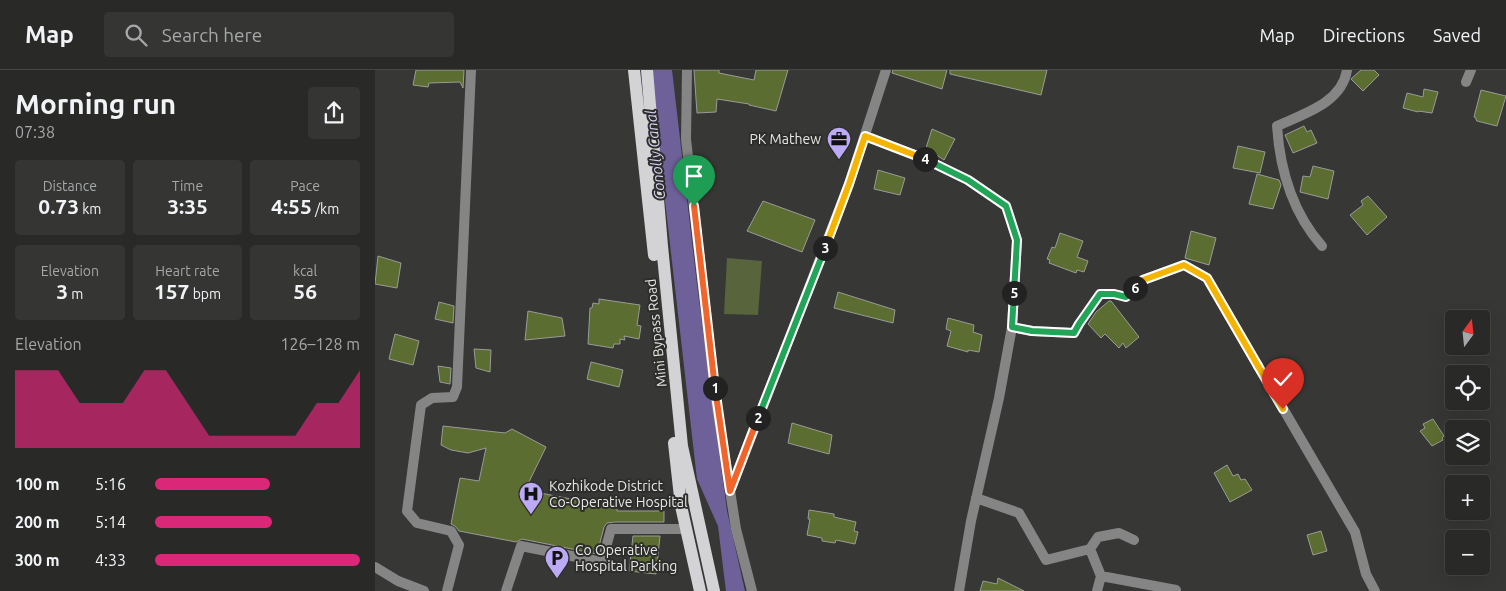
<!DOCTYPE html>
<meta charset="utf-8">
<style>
:root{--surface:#292a28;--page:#353634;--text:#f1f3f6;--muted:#a5a7a8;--line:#454645;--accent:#db2777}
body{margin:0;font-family:Ubuntu,sans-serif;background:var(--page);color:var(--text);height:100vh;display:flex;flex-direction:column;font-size:19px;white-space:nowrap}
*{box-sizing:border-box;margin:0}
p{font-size:16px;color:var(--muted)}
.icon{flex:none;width:28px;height:28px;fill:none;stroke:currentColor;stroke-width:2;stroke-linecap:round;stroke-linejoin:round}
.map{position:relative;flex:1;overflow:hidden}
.details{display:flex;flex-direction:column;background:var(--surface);width:375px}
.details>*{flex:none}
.needle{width:32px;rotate:15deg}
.controls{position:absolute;left:1070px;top:240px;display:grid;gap:10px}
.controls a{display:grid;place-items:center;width:45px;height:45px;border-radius:5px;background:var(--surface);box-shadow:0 5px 20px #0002,0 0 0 1px var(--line);font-size:25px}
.pin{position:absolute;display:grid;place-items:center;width:42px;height:42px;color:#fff;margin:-51px -21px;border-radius:50% 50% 50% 0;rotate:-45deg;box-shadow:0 0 5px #0007}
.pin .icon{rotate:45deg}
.km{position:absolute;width:25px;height:25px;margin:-12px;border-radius:50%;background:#222;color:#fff;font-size:14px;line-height:25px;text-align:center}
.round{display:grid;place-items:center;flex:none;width:52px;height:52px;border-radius:5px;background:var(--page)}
.overview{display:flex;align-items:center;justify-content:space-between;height:85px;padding:0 15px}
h1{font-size:28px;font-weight:600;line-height:38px}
.figures{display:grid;grid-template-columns:repeat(3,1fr);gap:8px;height:85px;padding:5px 15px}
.figures div{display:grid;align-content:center;border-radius:5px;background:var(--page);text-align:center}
.figures b{font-size:21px;font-weight:600}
.figures small{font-size:14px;font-weight:400}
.figures p{font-size:14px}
.chart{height:140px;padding:10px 15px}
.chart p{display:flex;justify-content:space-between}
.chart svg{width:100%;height:90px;margin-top:5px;fill:var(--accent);opacity:.7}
ul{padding:0 15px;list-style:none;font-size:16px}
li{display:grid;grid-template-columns:80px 60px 1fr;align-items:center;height:38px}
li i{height:12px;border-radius:6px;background:var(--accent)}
header{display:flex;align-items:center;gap:30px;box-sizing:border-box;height:70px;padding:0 25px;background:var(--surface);border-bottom:1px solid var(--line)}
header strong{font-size:24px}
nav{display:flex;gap:28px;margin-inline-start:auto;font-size:18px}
.search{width:350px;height:45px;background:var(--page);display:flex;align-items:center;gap:12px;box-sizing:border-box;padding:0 18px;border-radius:5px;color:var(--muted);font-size:19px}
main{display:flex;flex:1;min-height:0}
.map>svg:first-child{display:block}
.green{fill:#57643c}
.water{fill:#6e6099}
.building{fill:#5b6d30;stroke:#9a9b98}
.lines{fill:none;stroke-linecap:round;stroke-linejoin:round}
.street{stroke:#858586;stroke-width:10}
.primary{stroke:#d3d2d5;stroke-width:12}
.split-1-casing{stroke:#fff;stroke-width:10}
.split-2-casing{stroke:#fff;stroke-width:10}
.split-3-casing{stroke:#fff;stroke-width:10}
.split-4-casing{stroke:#fff;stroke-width:10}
.split-5-casing{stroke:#fff;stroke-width:10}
.split-6-casing{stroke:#fff;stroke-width:10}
.split-7-casing{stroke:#fff;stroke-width:10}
.split-8-casing{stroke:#fff;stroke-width:10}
.split-1{stroke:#f0652b;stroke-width:6}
.split-2{stroke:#f0652b;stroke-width:6}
.split-3{stroke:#22a559;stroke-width:6}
.split-4{stroke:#f5b400;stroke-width:6}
.split-5{stroke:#22a559;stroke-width:6}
.split-6{stroke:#22a559;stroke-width:6}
.split-7{stroke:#f5b400;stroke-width:6}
.split-8{stroke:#f5b400;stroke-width:6}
.labels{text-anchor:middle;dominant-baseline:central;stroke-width:4;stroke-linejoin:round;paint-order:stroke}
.poi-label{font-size:14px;fill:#e7e7e6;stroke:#2d2e2b;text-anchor:start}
.street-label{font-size:14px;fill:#e7e7e6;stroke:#2d2e2b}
.water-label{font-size:15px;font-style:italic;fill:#d7d0f3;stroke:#2d2e2b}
</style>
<header>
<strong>Map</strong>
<div class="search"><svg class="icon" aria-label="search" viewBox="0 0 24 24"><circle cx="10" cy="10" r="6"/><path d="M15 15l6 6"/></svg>Search here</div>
<nav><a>Map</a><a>Directions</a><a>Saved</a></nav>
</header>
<main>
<section class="details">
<div class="overview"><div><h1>Morning run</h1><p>07:38</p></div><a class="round"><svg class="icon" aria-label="share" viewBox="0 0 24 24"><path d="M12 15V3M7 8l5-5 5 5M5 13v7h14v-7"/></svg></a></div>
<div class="figures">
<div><p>Distance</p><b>0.73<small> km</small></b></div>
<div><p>Time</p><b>3:35</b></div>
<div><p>Pace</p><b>4:55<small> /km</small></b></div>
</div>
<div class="figures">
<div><p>Elevation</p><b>3<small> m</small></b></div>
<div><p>Heart rate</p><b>157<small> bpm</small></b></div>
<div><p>kcal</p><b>56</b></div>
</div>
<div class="chart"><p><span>Elevation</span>126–128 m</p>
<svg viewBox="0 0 160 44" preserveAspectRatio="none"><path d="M0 44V6L10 6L20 6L30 22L40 22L50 22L60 6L70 6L80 22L90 38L100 38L110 38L120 38L130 38L140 22L150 22L160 6V44z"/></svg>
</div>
<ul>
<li><b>100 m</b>5:16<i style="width:56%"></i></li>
<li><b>200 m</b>5:14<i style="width:57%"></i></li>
<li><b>300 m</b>4:33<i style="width:100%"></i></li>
</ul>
</section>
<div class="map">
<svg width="1131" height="521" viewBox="0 0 1131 521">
<rect width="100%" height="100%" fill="#373835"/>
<!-- green -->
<path class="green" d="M352,188L387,191L383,245L349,244Z"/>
<!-- water -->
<path class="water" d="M275,0H297L323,223L352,441L370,521H351L343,456L322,409Z"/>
<!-- building -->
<path class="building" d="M41,0H89L88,18L85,12L54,13L53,17L38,15Z
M319,0H344V3L379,10L381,0H413L401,41L374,35V34L342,29L341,42L322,43Z
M518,0H572L567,19L517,3Z
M575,0H672L666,25L575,4Z
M986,0H999L1004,5L988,21L976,9Z
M1049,19L1063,22L1057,43L1043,41V42L1028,38L1032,23L1048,27Z
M1106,20L1131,26L1122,56L1102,51L1101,50V48L1099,47Z
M929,56L932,62L936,60L942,73L918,83L910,65Z
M557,59L580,69L569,90L551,78Z
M863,76L890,82L885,103L858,98Z
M938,96L959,101L953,129L925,122L928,106L935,107Z
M503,100L530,108L525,125L499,119Z
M882,104L904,110L906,115L898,139L874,134Z
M993,126L1012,147L992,165L975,145L988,135L986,131Z
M388,131L440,150L427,182L372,161Z
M816,161L841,168L834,195L810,188Z
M685,163L708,171L702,187L713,191L709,202L702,200L701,203L674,193L675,190L672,189L677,177L680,178Z
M3,186L26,193L22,218L0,214Z
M463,222L520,240L518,253L459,238Z
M224,229L265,235L262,255L266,256L264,269L249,266L250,270L245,269V274H239L238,278L213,274L215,238H217L218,233L224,234Z
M734,231H736L764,267L751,278L748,273L744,278L730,264L726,268L713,254L721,242Z
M64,232L79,236L78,253L60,249Z
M153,241L187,248L190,266L150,270Z
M573,248L599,255L598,262L607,265L604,282L593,280V282L572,276L576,261L571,259Z
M20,264L44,271L38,295L14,289Z
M99,279L116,280L115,302L101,298Z
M216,292L248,300L244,317L212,309Z
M63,296L76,298L75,314L65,312Z
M1058,349L1069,366L1067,368L1068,370L1057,376L1045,361L1050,358L1048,354Z
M417,353L457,365L454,384L413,373Z
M68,356L130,363L137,359L171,377L150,420L242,438V441H289V452H240L232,453L229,457L222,484L147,469L141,472L84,461L80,456L76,454L85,408L104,411L111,378L93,383L76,380L66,375Z
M852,395L858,406L863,404L866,410L870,409L877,420L855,432L839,403Z
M434,440L459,444V447L481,452L479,461L483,462L480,474L461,470L460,473L447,471V468L432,465L435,449H433Z
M946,461L952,481L938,485L932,465Z
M258,466H285L281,504L254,501Z
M623,508L649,521H605L608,511L622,514Z"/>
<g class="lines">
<!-- street -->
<path class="street" d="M312,0L311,69L341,331L361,459L377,521
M1091,12L1096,0
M490,66L547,88L593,110L631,136L642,170L637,257L624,328L596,451L584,521
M947,176C917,142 905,101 902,56C928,44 967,33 972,0
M637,257L657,261L699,263L704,254L725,224H739L751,227L768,210L809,195L832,208L980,462L991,504L1000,521
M356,419L474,114L511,0
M601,428L644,443L671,490L715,479L726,506L722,521
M715,479L723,467L744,463L759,470
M0,497L23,511L49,521
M726,506L801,520
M72,521L84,475L76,461L42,453L32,441L46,335L57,328L78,327L82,317L96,0
M131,521L146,476L227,492L236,459H311"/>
<!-- primary -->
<path class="primary" d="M259,0L279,185
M272,0L287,176L307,376L339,521
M299,373L306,436L325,521"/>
</g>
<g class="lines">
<defs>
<path id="split-1" d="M319,136L340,318"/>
<path id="split-2" d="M340,318L355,421L383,348"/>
<path id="split-3" d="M383,348L450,178"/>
<path id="split-4" d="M450,178L474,114L490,66L550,89"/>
<path id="split-5" d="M550,89L593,110L631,136L642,170L639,223"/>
<path id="split-6" d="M639,223L637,257L657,261L699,263L704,254L725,224H739L751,227L760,218"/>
<path id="split-7" d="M760,218L768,210L809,195L832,208L883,296"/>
<path id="split-8" d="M883,296L908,339"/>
</defs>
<!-- split-1 casing -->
<use href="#split-1" class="split-1-casing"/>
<!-- split-2 casing -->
<use href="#split-2" class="split-2-casing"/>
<!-- split-3 casing -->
<use href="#split-3" class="split-3-casing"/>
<!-- split-4 casing -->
<use href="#split-4" class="split-4-casing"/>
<!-- split-5 casing -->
<use href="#split-5" class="split-5-casing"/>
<!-- split-6 casing -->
<use href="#split-6" class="split-6-casing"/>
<!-- split-7 casing -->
<use href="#split-7" class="split-7-casing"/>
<!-- split-8 casing -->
<use href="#split-8" class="split-8-casing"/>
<!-- split-1 -->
<use href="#split-1" class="split-1"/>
<!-- split-2 -->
<use href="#split-2" class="split-2"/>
<!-- split-3 -->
<use href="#split-3" class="split-3"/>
<!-- split-4 -->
<use href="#split-4" class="split-4"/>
<!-- split-5 -->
<use href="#split-5" class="split-5"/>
<!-- split-6 -->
<use href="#split-6" class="split-6"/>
<!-- split-7 -->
<use href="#split-7" class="split-7"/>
<!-- split-8 -->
<use href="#split-8" class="split-8"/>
</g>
<!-- icons -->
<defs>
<symbol id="office-pin" viewBox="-11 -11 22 30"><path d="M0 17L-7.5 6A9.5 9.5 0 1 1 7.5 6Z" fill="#bcaaf6" stroke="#2d2e2b"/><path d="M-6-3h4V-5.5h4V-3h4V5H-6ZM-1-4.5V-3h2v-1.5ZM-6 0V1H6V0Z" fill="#111"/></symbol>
<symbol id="hospital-pin" viewBox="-11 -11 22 30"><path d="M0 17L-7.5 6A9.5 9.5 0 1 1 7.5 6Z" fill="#bcaaf6" stroke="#2d2e2b"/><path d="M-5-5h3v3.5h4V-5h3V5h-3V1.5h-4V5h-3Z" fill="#111"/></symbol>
<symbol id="parking-pin" viewBox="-11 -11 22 30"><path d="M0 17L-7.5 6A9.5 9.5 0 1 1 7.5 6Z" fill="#bcaaf6" stroke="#2d2e2b"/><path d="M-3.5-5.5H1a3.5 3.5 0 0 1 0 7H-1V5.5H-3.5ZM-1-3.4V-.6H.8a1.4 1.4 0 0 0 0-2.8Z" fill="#111"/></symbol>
</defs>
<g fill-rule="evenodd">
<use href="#office-pin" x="450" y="55" width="28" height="38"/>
<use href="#hospital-pin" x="142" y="410" width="28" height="38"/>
<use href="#parking-pin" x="168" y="474" width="28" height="38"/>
</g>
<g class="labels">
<!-- poi labels -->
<g class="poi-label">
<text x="446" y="69" text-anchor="end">PK Mathew</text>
<text x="174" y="416">Kozhikode District<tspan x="174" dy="16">Co-Operative Hospital</tspan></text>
<text x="200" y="480">Co Operative<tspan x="200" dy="16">Hospital Parking</tspan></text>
</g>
<!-- street labels -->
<g class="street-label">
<text transform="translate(281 263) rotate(-96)">Mini Bypass Road</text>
</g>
<!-- water labels -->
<g class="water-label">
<text transform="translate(280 85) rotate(-96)">Conolly Canal</text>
</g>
</g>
</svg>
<div class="controls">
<a><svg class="needle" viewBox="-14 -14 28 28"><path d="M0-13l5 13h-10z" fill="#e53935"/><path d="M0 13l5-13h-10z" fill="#a5a7a8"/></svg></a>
<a><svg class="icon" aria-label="locate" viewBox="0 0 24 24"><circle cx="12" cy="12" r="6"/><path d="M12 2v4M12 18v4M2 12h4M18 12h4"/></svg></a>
<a><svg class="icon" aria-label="layers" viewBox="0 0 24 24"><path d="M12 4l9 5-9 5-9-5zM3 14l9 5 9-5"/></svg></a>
<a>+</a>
<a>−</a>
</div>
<div class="pin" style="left:319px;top:136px;background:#1e9e55"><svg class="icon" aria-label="arrive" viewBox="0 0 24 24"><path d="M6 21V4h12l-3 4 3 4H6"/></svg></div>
<div class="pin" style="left:908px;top:339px;background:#d93025"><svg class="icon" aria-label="check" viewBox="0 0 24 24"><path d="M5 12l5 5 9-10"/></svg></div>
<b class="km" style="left:340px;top:318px">1</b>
<b class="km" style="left:383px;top:348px">2</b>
<b class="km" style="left:450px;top:178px">3</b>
<b class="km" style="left:550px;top:89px">4</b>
<b class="km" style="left:639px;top:223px">5</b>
<b class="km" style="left:760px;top:218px">6</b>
</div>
</main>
